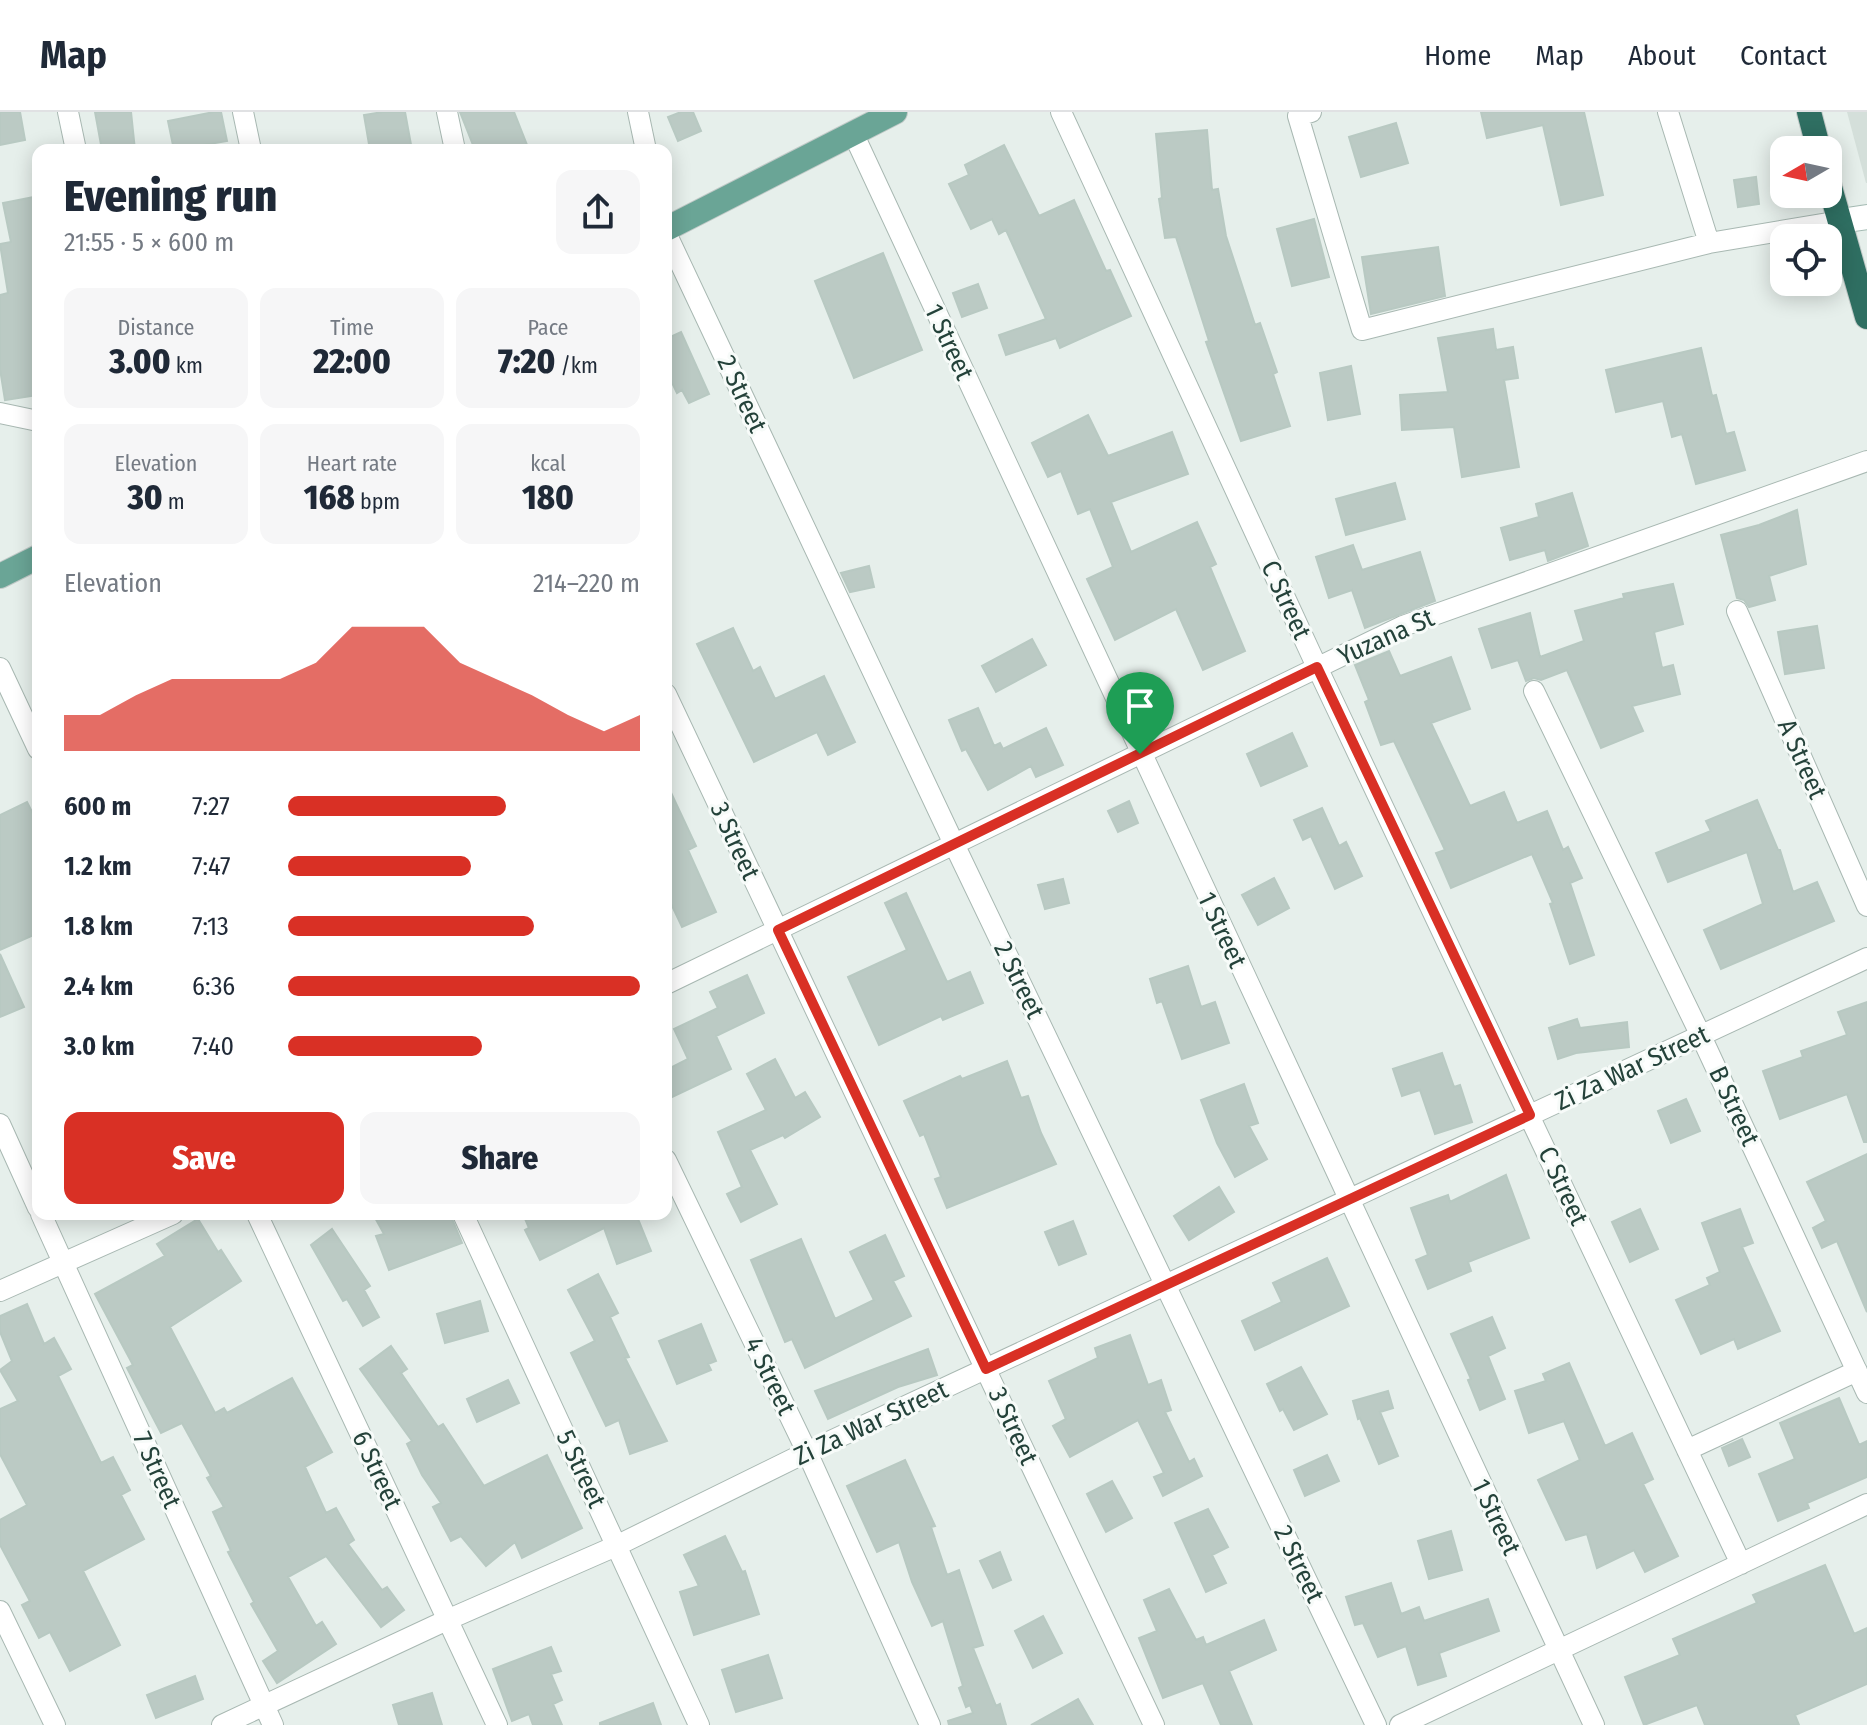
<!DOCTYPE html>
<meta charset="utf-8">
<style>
:root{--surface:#fff;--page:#f6f6f7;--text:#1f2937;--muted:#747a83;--line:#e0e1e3;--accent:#d93025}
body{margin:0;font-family:"Fira Sans Condensed",sans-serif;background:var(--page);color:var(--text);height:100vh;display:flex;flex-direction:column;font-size:30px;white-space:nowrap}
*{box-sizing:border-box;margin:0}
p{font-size:26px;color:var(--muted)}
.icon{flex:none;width:44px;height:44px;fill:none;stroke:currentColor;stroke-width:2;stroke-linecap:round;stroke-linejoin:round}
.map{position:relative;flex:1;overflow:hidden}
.panel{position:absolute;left:32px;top:32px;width:640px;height:1076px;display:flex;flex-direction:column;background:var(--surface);border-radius:16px;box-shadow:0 4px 20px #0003}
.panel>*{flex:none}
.needle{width:52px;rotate:261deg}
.fabs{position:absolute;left:1770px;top:24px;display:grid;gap:16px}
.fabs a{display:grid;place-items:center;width:72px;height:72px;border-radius:16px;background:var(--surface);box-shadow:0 4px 20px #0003;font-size:40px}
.pin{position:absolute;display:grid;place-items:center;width:68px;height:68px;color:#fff;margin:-82px -34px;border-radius:50% 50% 50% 0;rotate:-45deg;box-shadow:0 0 8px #0007}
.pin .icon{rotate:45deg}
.round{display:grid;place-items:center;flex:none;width:84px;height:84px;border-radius:16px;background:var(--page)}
.headline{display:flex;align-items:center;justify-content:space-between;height:136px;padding:0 32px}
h1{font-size:44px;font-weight:800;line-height:60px}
.figures{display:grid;grid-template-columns:repeat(3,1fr);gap:12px;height:136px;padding:8px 32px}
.figures div{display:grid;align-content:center;border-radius:16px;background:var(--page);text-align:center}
.figures b{font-size:34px;font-weight:800}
.figures small{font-size:22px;font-weight:400}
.figures p{font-size:22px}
.chart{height:224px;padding:16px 32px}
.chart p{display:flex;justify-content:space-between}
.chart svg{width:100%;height:144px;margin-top:8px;fill:var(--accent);opacity:.7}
.action{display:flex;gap:16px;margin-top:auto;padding:16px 32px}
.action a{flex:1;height:92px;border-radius:16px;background:var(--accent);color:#fff;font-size:32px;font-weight:800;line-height:92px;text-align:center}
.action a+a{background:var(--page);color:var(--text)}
ul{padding:0 32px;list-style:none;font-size:26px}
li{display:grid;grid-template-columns:128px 96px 1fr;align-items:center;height:60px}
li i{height:20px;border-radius:10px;background:var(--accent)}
header{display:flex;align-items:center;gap:48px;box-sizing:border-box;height:112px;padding:0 40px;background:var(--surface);border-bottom:2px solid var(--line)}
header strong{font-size:38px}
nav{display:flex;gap:44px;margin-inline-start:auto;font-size:28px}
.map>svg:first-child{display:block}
.built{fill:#d4dfda}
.building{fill:#bbcac4;stroke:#b8c9c2;stroke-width:2}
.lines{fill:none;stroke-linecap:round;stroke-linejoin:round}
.street-casing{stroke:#a8b8b2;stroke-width:22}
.secondary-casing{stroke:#a4bbb3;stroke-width:26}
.primary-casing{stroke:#c2cac8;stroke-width:26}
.highway-casing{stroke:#c2cac8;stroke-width:26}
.street{stroke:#fff;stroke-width:20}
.secondary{stroke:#fff;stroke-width:24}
.primary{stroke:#6aa596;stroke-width:24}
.highway{stroke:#2f6f62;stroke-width:24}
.route-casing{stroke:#fff;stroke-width:16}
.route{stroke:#d93025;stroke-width:10}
.labels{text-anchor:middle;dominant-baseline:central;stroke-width:6;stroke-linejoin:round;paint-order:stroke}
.street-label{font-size:26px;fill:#24423a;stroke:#f7fbf9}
</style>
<header>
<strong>Map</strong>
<nav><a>Home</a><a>Map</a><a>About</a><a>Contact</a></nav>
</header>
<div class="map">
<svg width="1867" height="1613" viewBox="0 0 1867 1613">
<rect width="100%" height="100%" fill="#e6efeb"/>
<!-- built -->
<path class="built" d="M1847,0H1867V71H1866Z"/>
<!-- building -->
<path class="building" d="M0,0H20L25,28L0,33Z
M95,0H131L135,38H102Z
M214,0H221L227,29L174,38L168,9Z
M383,0H405L412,38H370L364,3Z
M460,0H514L529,38H475Z
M681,0H693L701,19L678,29L668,5Z
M1481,0H1584L1603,83L1561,93L1543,13L1487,26Z
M1396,11L1408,51L1361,65L1349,25Z
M1207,18L1212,78L1218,77L1226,124L1255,213L1260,211L1277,260L1273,262L1290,314L1241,329L1206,230L1209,229L1176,125L1165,126L1159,87L1162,86L1156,22Z
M1004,33L1039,104L1074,88L1106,159L1110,158L1131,204L1060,236L1056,226L1006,243L999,223L1046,207L1006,118L999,122L992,107L971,117L949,72L969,63L965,53Z
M1756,65L1759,92L1738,95L1734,68Z
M34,85L38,105V283L5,288L0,257V183L8,181L0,132L11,130L3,91Z
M1314,107L1329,165L1292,174L1277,117Z
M1438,135L1445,184L1371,202L1362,145Z
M883,141L922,238L854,266L815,169Z
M978,172L987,196L962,205L953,181Z
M1493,217L1496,238L1513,235L1518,266L1504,268L1519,355L1462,365L1454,315L1402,318L1400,283L1448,280L1438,226Z
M681,220L709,282L689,291L682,278L677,281L666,258V227Z
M1701,236L1712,284L1716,283L1726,322L1734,320L1745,358L1696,372L1682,322L1672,325L1663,289L1616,300L1606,258Z
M1351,254L1360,302L1328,308L1320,261Z
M1088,303L1108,344L1172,320L1188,362L1111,390L1131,440L1197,410L1216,452L1210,455L1245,539L1203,558L1176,497L1115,528L1087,467L1113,455L1090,397L1078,402L1061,359L1048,365L1032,331Z
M1395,371L1405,407L1346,423L1336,387Z
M1572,381L1588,434L1548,449L1545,438L1510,448L1501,416L1539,405L1536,392Z
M1797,398L1806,452L1769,464L1775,488L1749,495L1744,488L1737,486L1721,423L1759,413Z
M1353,433L1362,458L1420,440L1435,489L1365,516L1352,478L1329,486L1316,445Z
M869,454L874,475L850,480L841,461Z
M1673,472L1683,512L1654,520L1662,556L1673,553L1680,582L1632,594L1643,619L1601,636L1567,558L1541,568L1534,566L1526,569L1518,548L1492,556L1479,517L1530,501L1540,545L1584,529L1575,499L1624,486L1623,482Z
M1817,514L1824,556L1785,562L1778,520Z
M733,516L753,559L760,555L775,587L824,564L855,630L828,643L817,620L754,650L697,532Z
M1032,527L1046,553L996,580L982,554Z
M1389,539L1400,564L1451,545L1470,597L1431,611L1470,694L1504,680L1517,711L1547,699L1563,738L1568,735L1582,766L1570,771L1594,843L1570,852L1550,792L1553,791L1532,742L1451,776L1436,741L1445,738L1394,629L1381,633L1365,590L1369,588L1355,553Z
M978,596L994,634L1000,631L1003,637L1046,616L1063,653L1036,665L1031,654L988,678L966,637L962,639L949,608Z
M1292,621L1307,654L1261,674L1247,642Z
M666,670L696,734L688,738L716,800L682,815L666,781Z
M1757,688L1778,738H1780L1793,780L1817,770L1834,809L1721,857L1704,818L1763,792L1747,740L1668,770L1656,741L1711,719L1706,709Z
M1129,689L1138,711L1118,720L1108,699Z
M27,690L38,712V821L0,838V703Z
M1322,696L1339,734L1346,730L1362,764L1335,777L1311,724L1303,728L1294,708Z
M1274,766L1289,796L1258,813L1242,783Z
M1063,767L1069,791L1045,797L1038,773Z
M906,781L947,870L970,860L983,891L943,908L941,904L879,933L848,865L907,838L885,791Z
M0,842L24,895L0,905Z
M1188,854L1201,895L1215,890L1229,931L1182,947L1162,889L1157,891L1150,867Z
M747,863L764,901L716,924L731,957L666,988V958L688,947L674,917L718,896L710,880Z
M1867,890V1030H1864L1847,982L1780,1007L1763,959L1803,945L1801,939L1847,923L1838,900Z
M1577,907L1580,916L1627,910L1629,935L1576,941L1558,947L1549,916Z
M1442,941L1454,975L1460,973L1472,1010L1435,1022L1420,978L1402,984L1393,957Z
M775,947L795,986L805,980L820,1005L785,1026L783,1023L750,1038L777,1092L741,1110L727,1082L742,1075L718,1020L766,998L747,962Z
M1007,949L1021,986L1028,984L1041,1021L1056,1052L947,1096L935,1067L941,1065L924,1022L920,1024L904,989L960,964L962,967Z
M1244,972L1258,1011L1249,1014L1267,1047L1235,1065L1217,1031L1201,988Z
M1686,987L1700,1019L1671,1031L1658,999Z
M1867,1042V1200L1837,1129L1822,1136L1813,1116L1826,1109L1807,1070Z
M1506,1063L1529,1126L1468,1150L1471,1159L1428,1177L1416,1148L1428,1143L1411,1096L1448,1083L1450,1090Z
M1219,1075L1234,1100L1189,1128L1174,1104Z
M1640,1097L1658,1137L1630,1150L1612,1110Z
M1740,1097L1753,1131L1742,1135L1780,1219L1738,1237L1734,1227L1701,1242L1676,1188L1710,1173L1707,1166L1720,1160L1702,1111Z
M373,1102H450L462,1131L389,1158L376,1124L384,1122Z
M523,1102H636L651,1139L617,1152L604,1116L540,1148L525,1118L529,1116Z
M198,1107L218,1140L221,1138L241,1169L170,1215L215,1301L224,1296L227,1301L292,1266L332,1340L305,1355L326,1401L336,1396L354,1428L348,1432L382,1478L387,1475L404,1498L381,1515L326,1444L288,1465L316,1514L322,1510L336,1532L277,1571L263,1549L278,1539L251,1492L254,1490L228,1440L231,1439L213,1400L224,1395L207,1366L211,1364L182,1311L161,1321L127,1256L133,1253L95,1182L165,1144L157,1132Z
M1073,1109L1086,1142L1059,1153L1045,1120Z
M332,1117L370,1174L364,1178L379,1205L363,1214L347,1187L343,1189L311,1133Z
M885,1123L904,1164L893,1169L911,1204L805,1256L792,1227L785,1230L751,1148L801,1127L835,1207L874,1188L850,1140Z
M1327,1146L1349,1194L1255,1238L1242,1209L1282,1190L1273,1171Z
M598,1162L618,1201L610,1205L629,1245L625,1246L667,1329L630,1342L619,1308L606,1314L571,1241L595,1229L568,1178Z
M480,1189L488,1219L445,1231L437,1202Z
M27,1192L44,1232L54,1226L71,1257L58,1264L101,1351L113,1345L130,1378L121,1383L144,1427L83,1459L120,1533L70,1559L50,1520L39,1526L22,1493L30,1489L0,1433V1408L27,1393L0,1342V1297L18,1289L0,1258L12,1249L0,1220V1204Z
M1492,1205L1505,1236L1488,1244L1505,1287L1480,1298L1468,1268L1471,1267L1451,1222Z
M701,1212L716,1249L708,1252L711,1258L677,1272L659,1229Z
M1130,1223L1148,1273L1161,1268L1171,1298L1165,1300L1189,1350L1194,1347L1202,1364L1163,1384L1154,1365L1164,1361L1138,1308L1070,1345L1053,1314L1066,1307L1049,1269L1098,1246L1095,1236Z
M391,1234L407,1257L401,1261L438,1315L443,1312L484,1374L547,1343L582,1416L522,1446L515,1430L486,1454L461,1424L451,1429L433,1395L441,1391L422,1363L407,1332L412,1329L360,1257Z
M928,1237L937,1263L898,1275L828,1307L815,1279Z
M1569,1251L1605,1334L1632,1321L1653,1367L1643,1372L1678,1444L1645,1460L1634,1438L1597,1456L1587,1422L1566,1428L1538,1368L1580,1348L1564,1309L1529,1321L1515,1279L1546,1269L1543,1262Z
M1301,1255L1327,1302L1294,1318L1283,1297L1280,1299L1267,1272Z
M508,1268L519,1291L477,1310L467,1287Z
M1388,1279L1393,1296L1380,1300L1398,1344L1379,1352L1360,1306L1358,1307L1353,1289Z
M1839,1286L1859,1333L1867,1329V1365L1807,1391L1809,1396L1778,1409L1759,1362L1795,1347L1780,1311Z
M1742,1327L1750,1345L1729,1354L1722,1336Z
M1327,1343L1339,1369L1305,1384L1294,1358Z
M905,1348L935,1414L931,1415L947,1463L959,1458L983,1533L973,1536L996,1594L1000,1592L1006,1613H949L948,1609L973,1601L970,1593L966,1595L959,1576L963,1574L943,1509L932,1514L912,1470L899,1430L877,1440L847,1374Z
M1112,1369L1132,1406L1106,1420L1087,1382Z
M1208,1397L1228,1435L1212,1443L1226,1471L1206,1480L1175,1411Z
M1451,1419L1462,1458L1429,1467L1418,1429Z
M725,1424L742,1460L745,1459L759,1502L694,1523L680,1480L699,1474L684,1443Z
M1000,1440L1011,1468L993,1476L980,1449Z
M1825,1453L1854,1522L1867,1516V1572L1795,1603L1799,1613H1705L1697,1593L1644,1613L1625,1565L1680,1543L1673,1527L1757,1491L1753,1483Z
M1391,1471L1401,1502L1419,1495L1424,1509L1488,1487L1499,1519L1439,1541L1446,1564L1418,1573L1406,1534L1378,1545L1363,1511L1355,1513L1346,1485Z
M1169,1477L1196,1528L1203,1525L1206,1533L1264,1508L1276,1538L1229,1559L1252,1613H1221L1203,1571L1163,1586L1139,1526L1157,1519L1144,1488Z
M1043,1504L1062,1541L1033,1556L1015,1519Z
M551,1535L561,1559L551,1562L562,1588L553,1592L562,1613H533L529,1602L512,1609L493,1557Z
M768,1543L782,1586L736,1600L722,1558Z
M195,1564L203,1587L156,1606L147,1583Z
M432,1581L442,1613H399L393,1593Z
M1078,1587L1093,1613H1031Z
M653,1591L661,1613H600V1611Z"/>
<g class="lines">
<defs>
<path id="street" d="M68,0L76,38
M243,0L251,38
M447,0L455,38
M638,0L646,38
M1061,0L1317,555L1741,1452
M1311,0L1298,4L1362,218L1709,131L1840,109
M1668,0L1709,131
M853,21L1594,1613
M666,121L954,732L1376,1613
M0,301L38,309
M1737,499L1867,794
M0,556L38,637
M1534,579L1701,924L1867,1281
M666,582L1154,1613
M666,872L1403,514L1867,349
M0,1012L38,1096
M666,1048L807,1340L930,1613
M41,1102L273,1613
M257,1102L497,1613
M463,1102L699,1613
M0,1179L173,1102
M1687,1338L1857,1259
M0,1499L55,1613
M222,1613L447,1508L616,1434L807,1340L1867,846
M1400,1613L1867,1392"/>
<path id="secondary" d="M1840,109L1867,105"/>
<path id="primary" d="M666,117L895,0
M0,464L38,445"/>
<path id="highway" d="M1809,0L1819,38
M1828,68L1867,205"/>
</defs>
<!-- street casing -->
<use href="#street" class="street-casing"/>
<!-- secondary casing -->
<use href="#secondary" class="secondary-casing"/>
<!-- primary casing -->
<use href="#primary" class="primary-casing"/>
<!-- highway casing -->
<use href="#highway" class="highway-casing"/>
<!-- street -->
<use href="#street" class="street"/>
<!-- secondary -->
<use href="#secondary" class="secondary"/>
<!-- primary -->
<use href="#primary" class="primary"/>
<!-- highway -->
<use href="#highway" class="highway"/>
</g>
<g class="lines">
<defs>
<path id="route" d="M1317,555L1530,1003L986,1257L778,818Z"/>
</defs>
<!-- route casing -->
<use href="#route" class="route-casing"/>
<!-- route -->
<use href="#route" class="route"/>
</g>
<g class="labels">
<!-- street labels -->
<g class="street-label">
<text transform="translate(949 230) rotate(65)">1 Street</text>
<text transform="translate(742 282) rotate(65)">2 Street</text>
<text transform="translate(1286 488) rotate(65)">C Street</text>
<text transform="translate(1386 525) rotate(-24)">Yuzana St</text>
<text transform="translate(1802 647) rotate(66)">A Street</text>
<text transform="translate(735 729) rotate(65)">3 Street</text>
<text transform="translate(1222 818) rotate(65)">1 Street</text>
<text transform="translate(1019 868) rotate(64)">2 Street</text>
<text transform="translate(1632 956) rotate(-25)">Zi Za War Street</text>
<text transform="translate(1734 994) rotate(65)">B Street</text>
<text transform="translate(1563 1074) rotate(65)">C Street</text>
<text transform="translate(770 1264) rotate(64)">4 Street</text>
<text transform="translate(871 1311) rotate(-25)">Zi Za War Street</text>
<text transform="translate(1013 1314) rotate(65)">3 Street</text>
<text transform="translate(581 1357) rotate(65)">5 Street</text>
<text transform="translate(157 1358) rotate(66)">7 Street</text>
<text transform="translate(377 1358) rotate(65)">6 Street</text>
<text transform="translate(1496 1405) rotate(65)">1 Street</text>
<text transform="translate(1299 1452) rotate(64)">2 Street</text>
</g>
</g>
</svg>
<div class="fabs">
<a><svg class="needle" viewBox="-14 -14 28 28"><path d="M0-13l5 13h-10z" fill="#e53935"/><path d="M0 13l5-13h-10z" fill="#747a83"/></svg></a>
<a><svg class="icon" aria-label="locate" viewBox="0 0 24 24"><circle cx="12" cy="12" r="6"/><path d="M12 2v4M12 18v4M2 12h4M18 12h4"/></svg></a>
</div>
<div class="pin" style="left:1140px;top:642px;background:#1e9e55"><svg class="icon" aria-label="arrive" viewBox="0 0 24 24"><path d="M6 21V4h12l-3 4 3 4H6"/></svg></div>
<section class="panel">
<div class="headline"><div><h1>Evening run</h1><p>21:55 · 5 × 600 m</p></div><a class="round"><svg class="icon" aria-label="share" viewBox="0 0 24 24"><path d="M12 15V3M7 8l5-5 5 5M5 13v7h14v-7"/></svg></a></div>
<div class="figures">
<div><p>Distance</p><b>3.00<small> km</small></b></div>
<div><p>Time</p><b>22:00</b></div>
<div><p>Pace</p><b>7:20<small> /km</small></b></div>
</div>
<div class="figures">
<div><p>Elevation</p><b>30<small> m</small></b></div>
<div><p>Heart rate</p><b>168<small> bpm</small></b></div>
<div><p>kcal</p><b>180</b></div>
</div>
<div class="chart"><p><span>Elevation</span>214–220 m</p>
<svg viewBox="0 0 160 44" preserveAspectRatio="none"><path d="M0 44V33L10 33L20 27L30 22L40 22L50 22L60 22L70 17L80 6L90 6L100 6L110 17L120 22L130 27L140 33L150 38L160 33V44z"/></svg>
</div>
<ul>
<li><b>600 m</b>7:27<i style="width:62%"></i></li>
<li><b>1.2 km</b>7:47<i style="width:52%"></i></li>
<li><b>1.8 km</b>7:13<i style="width:70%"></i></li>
<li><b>2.4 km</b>6:36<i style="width:100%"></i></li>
<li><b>3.0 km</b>7:40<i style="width:55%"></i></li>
</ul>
<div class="action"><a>Save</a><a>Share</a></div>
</section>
</div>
